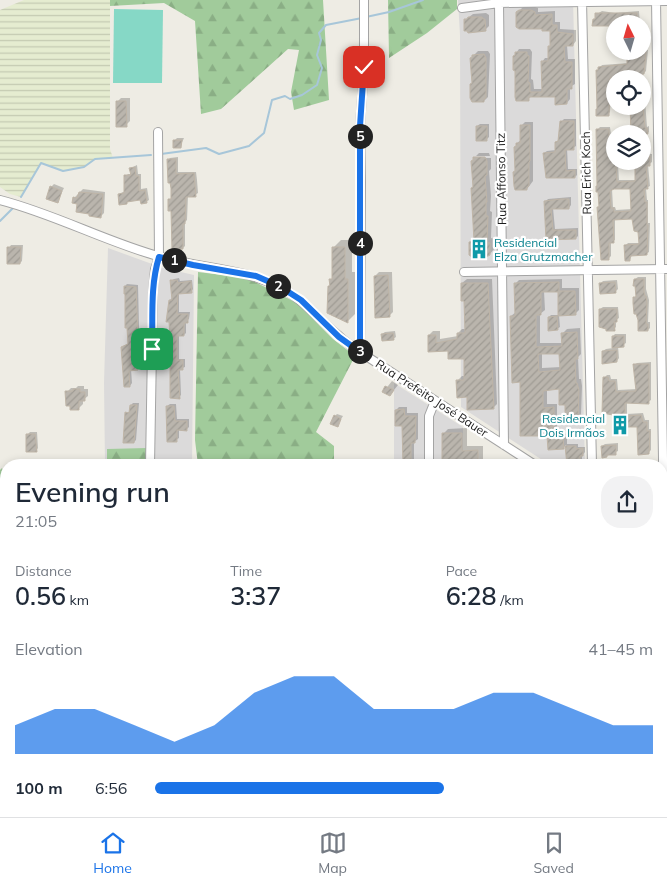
<!DOCTYPE html>
<meta charset="utf-8">
<style>
:root{--surface:#fff;--page:#f2f2f3;--text:#1f2937;--muted:#747a83;--line:#e0e1e3;--accent:#1a73e8}
body{margin:0;font-family:Mulish,sans-serif;background:var(--page);color:var(--text);height:100vh;display:flex;flex-direction:column;font-size:19px;white-space:nowrap}
*{box-sizing:border-box;margin:0}
p{font-size:16px;color:var(--muted)}
.icon{flex:none;width:28px;height:28px;fill:none;stroke:currentColor;stroke-width:2;stroke-linecap:round;stroke-linejoin:round}
.map{position:relative;flex:1;overflow:hidden}
.panel{position:absolute;left:0px;top:459px;width:668px;height:359px;display:flex;flex-direction:column;background:var(--surface);border-radius:20px 20px 0 0;box-shadow:0 2px 8px #0003}
.panel>*{flex:none}
.needle{width:32px;rotate:355deg}
.buttons{position:absolute;left:606px;top:15px;display:grid;gap:10px}
.buttons a{display:grid;place-items:center;width:45px;height:45px;border-radius:50%;background:var(--surface);box-shadow:0 2px 8px #0003;font-size:25px}
.pin{position:absolute;display:grid;place-items:center;width:42px;height:42px;color:#fff;margin:-21px;border-radius:10px;box-shadow:0 2px 8px #0006}
.km{position:absolute;width:25px;height:25px;margin:-12px;border-radius:50%;background:#222;color:#fff;font-size:14px;line-height:25px;text-align:center}
.round{display:grid;place-items:center;flex:none;width:52px;height:52px;border-radius:20px;background:var(--page)}
.overview{display:flex;align-items:center;justify-content:space-between;height:85px;padding:0 15px}
h1{font-size:28px;font-weight:600;line-height:38px}
.stats{display:grid;grid-template-columns:repeat(3,1fr);gap:8px;height:85px;padding:5px 15px}
.stats div{display:grid;align-content:center}
.stats b{font-size:25px;font-weight:600}
.stats small{font-size:14px;font-weight:400}
.stats p{font-size:14px}
.chart{height:140px;padding:10px 15px}
.chart p{display:flex;justify-content:space-between}
.chart svg{width:100%;height:90px;margin-top:5px;fill:var(--accent);opacity:.7}
ul{padding:0 15px;list-style:none;font-size:16px}
li{display:grid;grid-template-columns:80px 60px 1fr;align-items:center;height:38px}
li i{height:12px;border-radius:6px;background:var(--accent)}
.menu{display:flex;justify-content:space-around;align-items:center;height:70px;border-top:1px solid var(--line);background:var(--surface);font-size:14px;color:var(--muted)}
.menu a{display:grid;justify-items:center;gap:2px}
.menu .active{color:var(--accent)}
.map>svg:first-child{display:block}
.residential{fill:#dbdada}
.farmland{fill:url(#farmland-rules)}
.forest{fill:url(#forest-firs)}
.pitch{fill:#86d8c6}
.shadow{fill:#0003;fill-rule:evenodd}
.lines{fill:none;stroke-linecap:round;stroke-linejoin:round}
.stream{stroke:#a7c6d9;stroke-width:2}
.building{fill:url(#building-hatch);stroke:#bfb5a7;fill-rule:evenodd}
.minor-casing{stroke:#a4a4a4;stroke-width:10}
.minor{stroke:#fff;stroke-width:8}
.route-casing{stroke:#fff;stroke-width:10}
.route{stroke:#1a73e8;stroke-width:6}
.labels{text-anchor:middle;dominant-baseline:central;stroke-width:4.5;stroke-linejoin:round;paint-order:stroke}
.street-label{font-size:12px;fill:#1d1d1d;stroke:#fff}
.culture-label{font-size:12px;fill:#0d838f;stroke:#fff;text-anchor:start}
</style>
<div class="map">
<svg width="667" height="817" viewBox="0 0 667 817">
<defs>
<pattern id="farmland-rules" width="6" height="5" patternUnits="userSpaceOnUse" patternTransform="scale(1.25)"><rect width="6" height="5" fill="#e5ecd0"/><path d="M0 2.5h6" fill="none" stroke="#c4cab2"/></pattern>
<pattern id="forest-firs" width="22" height="20" patternUnits="userSpaceOnUse" patternTransform="scale(1.25)"><rect width="22" height="20" fill="#a1cb9b"/><path d="M5 1l3.5 6h-7zM16 11l3.5 6h-7z" fill="#8aae85"/></pattern>
<pattern id="building-hatch" width="6" height="6" patternUnits="userSpaceOnUse" patternTransform="scale(1.25)"><rect width="6" height="6" fill="#bab5ad"/><path d="M-1 1l2-2M0 6l6-6M5 7l2-2" fill="none" stroke="#9f9b94"/></pattern>
</defs>
<rect width="100%" height="100%" fill="#eeece4"/>
<!-- residential -->
<path class="residential" d="M458,0H573L585,465H550L461,407L460,35Z
M108,248L163,268L194,275L192,465H105L104,383Z
M394,383L463,427V465H394Z
M99,811H190V817H99Z
M395,811H468V817H395Z"/>
<!-- farmland -->
<path class="farmland" d="M24,0H110V149L113,158L95,159L84,167L63,171L41,163L21,197L10,194L0,187V10Z"/>
<!-- forest -->
<path class="forest" d="M110,0H323L329,100L294,110L291,92L299,50L288,49L221,109L201,114L195,21L164,3L110,6Z
M388,0H457V9L427,33L389,58Z
M198,272L231,276L253,281L297,303L333,339L355,356L316,432L334,446V465H198L195,440Z
M147,448V465H107V449Z
M2,468L6,479V811H98L99,817H0V470Z
M194,811H395V817H194Z
M598,811H599L601,817H564V815Z"/>
<!-- pitch -->
<path class="pitch" d="M114,9L163,10L162,83H113Z"/>
<!-- shadow -->
<path class="shadow" d="M523,7H535L538,8V12L555,11V22H560V29L576,30V41L573,45H567L568,59H575V84L570,87V99L567,103L556,96H532L528,99L516,53L519,49H530L532,52L531,79L533,80L534,89H543L542,62L545,58H549V47L552,44V30L543,28L517,13Z
M602,11L615,13L639,11L640,24H643V28H646V33L644,35V50H648L646,71L644,73L612,77L610,112L608,114L598,108L597,71L602,65L629,63L628,51H642V24H625V21H614L612,25L594,20L597,14Z
M486,13L489,15V26L485,30L465,20L473,14Z
M478,51H488L490,54L488,97L484,101L473,83L474,55Z
M642,88H650V98L645,100L647,127L649,126V132L646,135L649,154H652V162L648,165L650,186L646,188L647,200H648V223H650L649,252L646,254L632,255L630,260L626,245L628,243H640V230L633,218H615V240L611,242V256L609,258L598,207L600,205L597,130L600,127H610L611,134L615,133V161H622L620,165H618L619,180H637V165H633V161H642V134H630L632,130V112H629V106H642ZM632,187V209L616,210L615,207H613L612,189Z
M121,98H130V121L126,125L117,102Z
M564,119H576V146L573,148H567L568,169H577V175L575,177H547L544,153L547,151L556,150V142L559,140L561,122Z
M525,122H533V181L527,189L517,171V143L521,140V126Z
M480,124H489V137L487,139L477,126Z
M177,138H184L180,147L175,140Z
M479,153H489L490,156H476Z
M178,157V172H196L197,180L198,193L195,195L188,196L187,220L185,222V246L183,248L169,200L172,198L168,160L170,158Z
M475,157V158H491V169L489,171L491,196L490,211L492,212L491,238L494,239V249L490,254L470,243L474,238Z
M137,165L138,174H141V189L147,188L149,200L146,202L141,198L129,201L126,203L119,194L125,191L126,176L128,174H132L131,168Z
M54,184L64,188L57,202L51,187Z
M83,189L105,192L104,213L101,216L79,203L74,198Z
M571,197V205L569,208H553L555,229L578,228V236L576,238L547,239L546,201L548,199Z
M341,240H352V272H355V314L347,322L329,286L331,280L334,277L333,248Z
M11,245H23L22,261L20,263L9,248Z
M379,272H392L393,312L389,316L375,276Z
M638,277H646V289L649,300L648,322H650V328L648,330L639,320L634,298L637,295L635,279Z
M179,278L180,281L192,280L193,289L191,292L179,293V312H190L189,319L186,321V333L184,335H179V359H185V367L180,369L181,395L179,397L170,300L172,298L171,281L174,279Z
M467,279H492L497,404L493,408L468,396L457,381L462,376H466L465,357L449,349L429,350V335L433,331H440V339L458,336V333L462,329H466L465,300L462,283Z
M562,279V288H579V310L575,314H559V290L544,291L545,310L540,314V343H563V333L567,329L580,328L581,354L578,357L579,379H581L582,386L581,415L578,419L566,404L560,388L547,389V404H557V434H567V444H578V447H585V452L582,456V465H568L566,445L563,448L548,435L521,381L511,316L516,312L515,284L519,280ZM542,353H560L561,367L542,368Z
M617,280L618,289L615,292L601,283L603,281Z
M127,284L138,285L140,366L138,369H131L132,383L130,386L122,347L129,343L125,286Z
M603,307H618L619,318L616,320V327L614,329L600,309Z
M551,315H559L560,327L557,329L549,317Z
M395,331L396,337L393,339L382,334L385,332Z
M615,334H626V343L623,345L618,346L619,358L617,361L603,351L606,349L613,348V336Z
M651,362V400L648,402H627V414L643,413L645,420H649V429H651V450L648,453L638,425L627,426L625,429L614,414L604,378L607,375H610L611,379H617L618,390L637,389L634,365L637,363Z
M392,381L398,385L390,395L384,391Z
M78,386H84V389H88V396L83,400V404L79,408L67,392L71,388H76Z
M133,403H139L136,440L134,442L126,413L131,411V405Z
M170,404H176L177,419H189V427L187,429H179V438L176,440L167,406Z
M399,407H407V413H418V439L414,442V463L412,465H404L403,425L396,410Z
M337,414L343,416L337,426L335,416Z
M467,428V446H483V465H445L443,434L448,429Z
M30,432H37L38,448L36,451L27,435Z
M618,443V451L607,456L602,446L605,444Z
M661,537H665V542L667,543V552L661,551Z
M455,811L465,812L468,817H448L451,812Z"/>
<g class="lines">
<!-- stream -->
<path class="stream" d="M366,17L389,12L423,0
M161,154L206,148L219,154L249,146L264,133L272,100L285,96L290,99L302,95L317,85L322,68L317,55L321,40L319,33L326,25L362,18
M21,197L41,163L63,171L84,167L95,159L151,155
M0,221L14,207"/>
</g>
<!-- building -->
<path class="building" d="M519,10H531L535,12V15L552,14V25H557V32L573,34V46H564L565,62H572V89H567V104L555,105V97H529V101H516L515,97V71L513,70V56L515,55V52H527V55L529,56L528,82L530,83V92H542L541,61H548V46H550V31H542V29H519L516,27V12Z
M595,13H637V24L613,22V26H592L593,19H595Z
M468,17H482L483,19H485L486,31L468,33L467,31H464V19H467Z
M646,52L644,74L610,78L609,116H596V109H597L596,70H598V67L627,64V53Z
M484,54L486,58V98L484,99V102H472L470,98V84L472,83L470,58L472,57V55Z
M116,101H126L127,127H116Z
M630,106H643L645,128H647L648,134H631Z
M560,121H574V150H565L566,171L575,170V178H546L543,153L555,152V142L558,141Z
M520,125H530V161L529,162V186L527,187V190H515L514,186L513,172L515,171L514,147L516,146V143H520Z
M476,126H487V141H476Z
M596,129H609V136L614,135L617,182L635,181V161H642V156H650V166H646L648,189H644L645,202H647V225H648L647,255L630,256V261H625L624,245L639,244L638,232L634,231L632,219L613,220L614,243H609V260H601L597,207H599L598,192H596V186H597ZM614,189H630L631,211L614,212V208H611L610,191Z
M173,140H182L181,148H173Z
M473,157H485L487,161V175L485,176L487,202H486V216H488L487,242L490,243V255L486,257H472L469,255V242L474,241L471,188L473,187L471,161L473,160Z
M167,159H176V174L194,173L196,197H186L185,224H183V249L172,250L171,211H168V199H171V188L170,183H168Z
M135,167L136,176H139V191L145,190L147,203L141,204L140,200L127,202V204L119,205L118,194L124,193V175H131L129,168Z
M50,186L62,191L58,203L46,199Z
M79,192L103,194L101,218L89,216V214L76,212L77,204L72,203L73,197L77,198Z
M561,199H569V209H551L553,230H576V239L546,240L544,201Z
M7,247H21L20,264H7Z
M332,247H345V279H348V323L327,313L328,286H330L329,279H332Z
M388,275L390,317L375,318L374,276Z
M634,279H644V292L645,296H646L647,303L646,324H648V331H638V320L636,314H634L633,303V297H636L635,286H633Z
M170,280H177L178,283L191,281L192,293L178,294L177,314H188V323H184V336H177V360H183V370H178L180,399L170,398V337L169,322H166L169,300H172Z
M559,282V291H575L576,315L558,316V292H541V315H536V347L562,346L561,333L577,332L578,359H575L576,383H577L579,390L578,420H565V405H559V389L543,391V408L554,407V438L563,437L564,449L548,450L547,436H520V382L512,383L510,316H515L514,283ZM538,354H559L560,370L539,372Z
M615,282L616,293L600,294L599,283Z
M461,283H488L494,409L467,410V397L457,398L456,380H464V359H448V351L428,352V335H436V343L457,339V333H465L464,301H461Z
M124,286L136,287L138,337V370L129,371L130,387H124L121,347L128,344L127,328H125V294H124Z
M599,309H617V322H614L615,331H606V329L599,327Z
M557,316L558,330L548,331V317Z
M393,333L394,340L382,341L381,334Z
M612,336H624V347L612,348Z
M617,350V362L602,364V351Z
M633,364H649V404L625,403V416L641,415L643,422H647V431H650L649,454L638,455L637,427H626V430L615,431L613,415L602,413L603,377H608L609,381H615L616,392L636,391Z
M385,386L394,390L390,396L382,392Z
M73,389H80V392H85V401H79V410H70V406H66L65,391H73Z
M130,405H137L134,443H123L125,412L129,413Z
M166,406H174L175,421H187V431L177,430V442H167Z
M404,409L405,416H416L415,443H411V465H403L402,426H395V410Z
M334,415L341,419L338,427L330,424Z
M442,433H462V451L478,450V465H444V461H442Z
M26,434H35L37,452H26Z
M616,445V455H607V457L602,458L601,446Z
M565,446H576V449L583,448V456H580V465H567Z"/>
<g class="lines">
<defs>
<path id="minor" d="M582,0L592,465
M656,0L664,525
M499,3L504,445
M462,8L499,3L667,1
M0,200C55,214 106,242 161,257C199,268 241,268 278,286C302,298 318,319 339,336C345,342 353,347 360,352L535,465
M464,272L667,269
M360,352L361,182L360,126L364,67V0
M150,465L153,291L155,269L159,257L158,132
M429,465V416L435,401
M432,811V817
M144,817V811"/>
</defs>
<!-- minor casing -->
<use href="#minor" class="minor-casing"/>
<!-- minor -->
<use href="#minor" class="minor"/>
</g>
<g class="lines">
<defs>
<path id="route" d="M152,349C153,318 150,286 159,257L193,265L256,276L279,286L301,300L339,337L360,352V126L364,67"/>
</defs>
<!-- route casing -->
<use href="#route" class="route-casing"/>
<!-- route -->
<use href="#route" class="route"/>
</g>
<!-- icons -->
<defs>
<symbol id="building-bare" viewBox="-9 -9 18 18"><path d="M-4-6H4V6H1V3H-1V6H-4ZM-2.5-4.3h1.7v1.8h-1.7ZM.8-4.3h1.7v1.8H.8ZM-2.5-1h1.7V.8h-1.7ZM.8-1h1.7V.8H.8Z" fill="#0f9aa8" stroke="#fff" stroke-width="2.5" paint-order="stroke"/></symbol>
</defs>
<g fill-rule="evenodd">
<use href="#building-bare" x="465" y="235" width="28" height="28"/>
<use href="#building-bare" x="606" y="411" width="28" height="28"/>
</g>
<g class="labels">
<!-- street labels -->
<g class="street-label">
<text transform="translate(586 173) rotate(-91)">Rua Erich Koch</text>
<text transform="translate(501 179) rotate(-91)">Rua Affonso Titz</text>
<text transform="translate(432 398) rotate(33)">Rua Prefeito José Bauer</text>
</g>
<!-- culture labels -->
<g class="culture-label">
<text x="494" y="242">Residencial<tspan x="494" dy="14">Elza Grutzmacher</tspan></text>
<text x="605" y="418" text-anchor="end">Residencial<tspan x="605" dy="14">Dois Irmãos</tspan></text>
</g>
</g>
</svg>
<div class="buttons">
<a><svg class="needle" viewBox="-14 -14 28 28"><path d="M0-13l5 13h-10z" fill="#e53935"/><path d="M0 13l5-13h-10z" fill="#747a83"/></svg></a>
<a><svg class="icon" aria-label="locate" viewBox="0 0 24 24"><circle cx="12" cy="12" r="6"/><path d="M12 2v4M12 18v4M2 12h4M18 12h4"/></svg></a>
<a><svg class="icon" aria-label="layers" viewBox="0 0 24 24"><path d="M12 4l9 5-9 5-9-5zM3 14l9 5 9-5"/></svg></a>
</div>
<div class="pin" style="left:152px;top:349px;background:#1e9e55"><svg class="icon" aria-label="arrive" viewBox="0 0 24 24"><path d="M6 21V4h12l-3 4 3 4H6"/></svg></div>
<div class="pin" style="left:364px;top:67px;background:#d93025"><svg class="icon" aria-label="check" viewBox="0 0 24 24"><path d="M5 12l5 5 9-10"/></svg></div>
<b class="km" style="left:174px;top:260px">1</b>
<b class="km" style="left:278px;top:286px">2</b>
<b class="km" style="left:360px;top:351px">3</b>
<b class="km" style="left:360px;top:243px">4</b>
<b class="km" style="left:360px;top:136px">5</b>
<section class="panel">
<div class="overview"><div><h1>Evening run</h1><p>21:05</p></div><a class="round"><svg class="icon" aria-label="share" viewBox="0 0 24 24"><path d="M12 15V3M7 8l5-5 5 5M5 13v7h14v-7"/></svg></a></div>
<div class="stats">
<div><p>Distance</p><b>0.56<small> km</small></b></div>
<div><p>Time</p><b>3:37</b></div>
<div><p>Pace</p><b>6:28<small> /km</small></b></div>
</div>
<div class="chart"><p><span>Elevation</span>41–45 m</p>
<svg viewBox="0 0 160 44" preserveAspectRatio="none"><path d="M0 44V30L10 22L20 22L30 30L40 38L50 30L60 14L70 6L80 6L90 22L100 22L110 22L120 14L130 14L140 22L150 30L160 30V44z"/></svg>
</div>
<ul>
<li><b>100 m</b>6:56<i style="width:58%"></i></li>
</ul>
</section>
</div>
<nav class="menu">
<a class="active"><svg class="icon" aria-label="home" viewBox="0 0 24 24"><path d="M3 11l9-7 9 7M6 9v11h12V9"/></svg>Home</a>
<a><svg class="icon" aria-label="map" viewBox="0 0 24 24"><path d="M3 6l6-2 6 2 6-2v14l-6 2-6-2-6 2zM9 4v14M15 6v14"/></svg>Map</a>
<a><svg class="icon" aria-label="saved" viewBox="0 0 24 24"><path d="M7 4h10v16l-5-4-5 4z"/></svg>Saved</a>
</nav>
